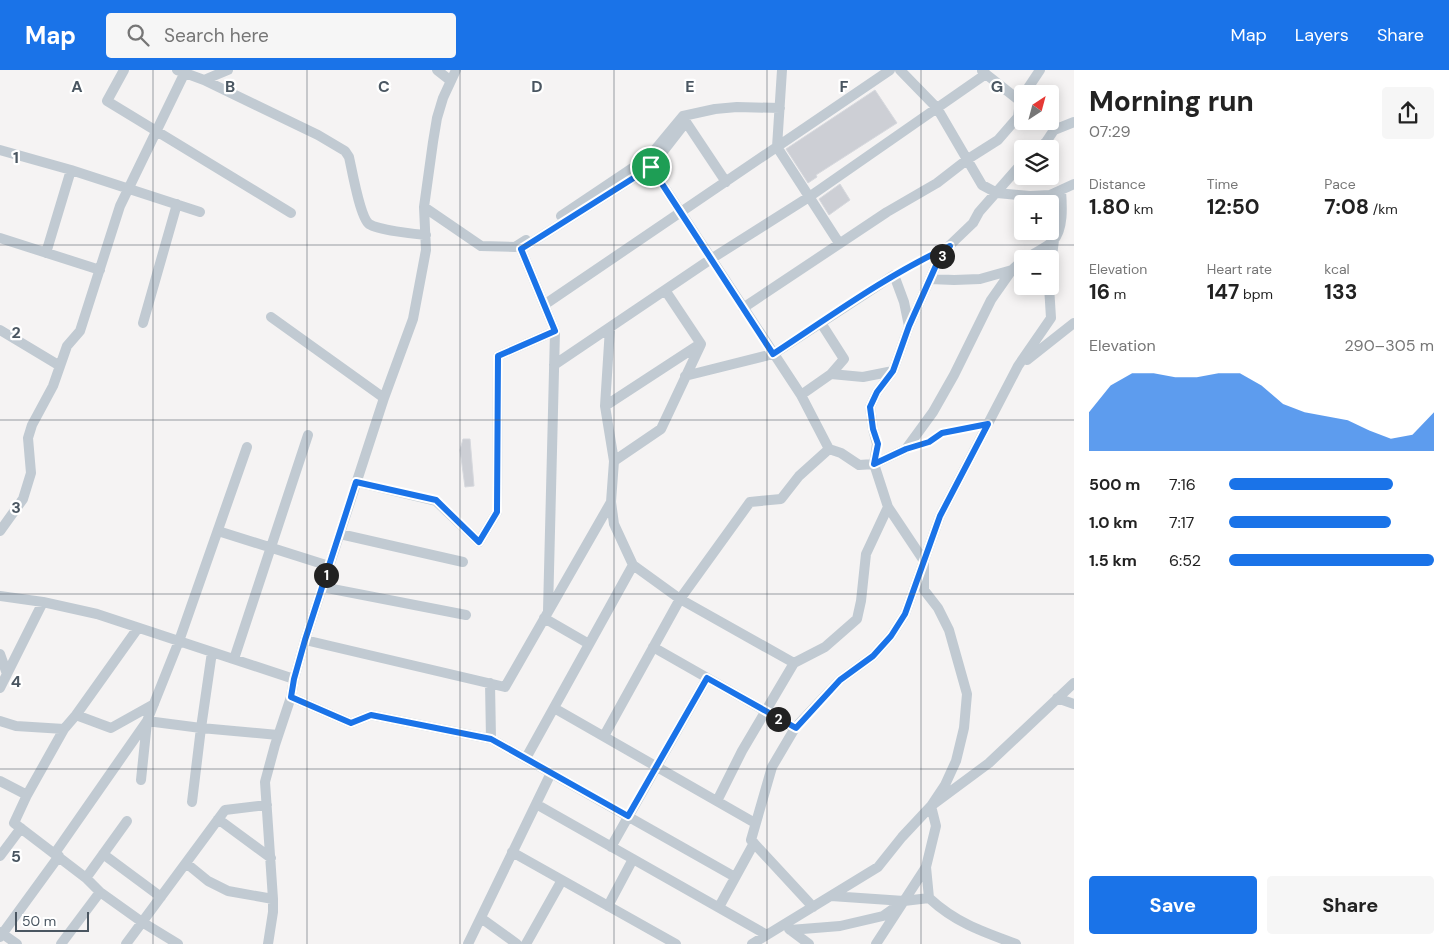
<!DOCTYPE html>
<meta charset="utf-8">
<style>
:root{--surface:#fff;--page:#f6f6f6;--text:#222;--muted:#767676;--accent:#1a73e8}
body{margin:0;font-family:"DM Sans",sans-serif;background:var(--page);color:var(--text);height:100vh;display:flex;flex-direction:column;font-size:19px;white-space:nowrap}
*{box-sizing:border-box;margin:0}
p{font-size:16px;color:var(--muted)}
.icon{flex:none;width:28px;height:28px;fill:none;stroke:currentColor;stroke-width:2;stroke-linecap:round;stroke-linejoin:round}
.map{position:relative;flex:1;overflow:hidden}
.panel{display:flex;flex-direction:column;background:var(--surface);width:375px}
.panel>*{flex:none}
.needle{width:32px;rotate:36deg}
.tools{position:absolute;left:1014px;top:15px;display:grid;gap:10px}
.tools a{display:grid;place-items:center;width:45px;height:45px;border-radius:5px;background:var(--surface);box-shadow:0 2px 12px #0003;font-size:25px}
.scale{position:absolute;left:15px;bottom:12px;width:74px;box-sizing:border-box;padding-left:5px;border:2px solid #4a5661;border-top:0;font-size:14px;line-height:18px;white-space:nowrap;color:#4a5661;-webkit-text-stroke:4px #fff;paint-order:stroke}
.pin{position:absolute;display:grid;place-items:center;width:42px;height:42px;color:#fff;margin:-21px;border:2px solid #fff;border-radius:50%;box-shadow:0 1px 5px #0007}
.km{position:absolute;width:25px;height:25px;margin:-12px;border-radius:50%;background:#222;color:#fff;font-size:14px;line-height:25px;text-align:center}
.round{display:grid;place-items:center;flex:none;width:52px;height:52px;border-radius:5px;background:var(--page)}
.overview{display:flex;align-items:center;justify-content:space-between;height:85px;padding:0 15px}
h1{font-size:28px;font-weight:700;line-height:38px}
.metrics{display:grid;grid-template-columns:repeat(3,1fr);gap:8px;height:85px;padding:5px 15px}
.metrics div{display:grid;align-content:center}
.metrics b{font-size:21px;font-weight:700}
.metrics small{font-size:14px;font-weight:400}
.metrics p{font-size:14px}
.chart{height:140px;padding:10px 15px}
.chart p{display:flex;justify-content:space-between}
.chart svg{width:100%;height:90px;margin-top:5px;fill:var(--accent);opacity:.7}
.cta{display:flex;gap:10px;margin-top:auto;padding:10px 15px}
.cta a{flex:1;height:58px;border-radius:5px;background:var(--accent);color:#fff;font-size:20px;font-weight:700;line-height:58px;text-align:center}
.cta a+a{background:var(--page);color:var(--text)}
ul{padding:0 15px;list-style:none;font-size:16px}
li{display:grid;grid-template-columns:80px 60px 1fr;align-items:center;height:38px}
li i{height:12px;border-radius:6px;background:var(--accent)}
header{display:flex;align-items:center;gap:30px;box-sizing:border-box;height:70px;padding:0 25px;background:var(--accent);color:#fff}
header strong{font-size:24px}
nav{display:flex;gap:28px;margin-inline-start:auto;font-size:18px}
.search{width:350px;height:45px;background:var(--page);display:flex;align-items:center;gap:12px;box-sizing:border-box;padding:0 18px;border-radius:5px;color:var(--muted);font-size:19px}
main{display:flex;flex:1;min-height:0}
.map>svg:first-child{display:block}
.building{fill:#cdcfd5;stroke:#d7d9de}
.lines{fill:none;stroke-linecap:round;stroke-linejoin:round}
.path{stroke:#7ad0a6;stroke-width:2;stroke-dasharray:4 2.5;stroke-linecap:butt}
.street{stroke:#c1cad2;stroke-width:10}
.route-casing{stroke:#fff;stroke-width:10}
.route{stroke:#1a73e8;stroke-width:6}
.grid{fill:none;stroke:#4a5661;stroke-width:1;stroke-opacity:0.55}
.grid-label{font-size:16px;text-anchor:middle;font-weight:bold;fill:#4a5661;stroke:#fff;stroke-width:4.5;stroke-linejoin:round;paint-order:stroke}
</style>
<header>
<strong>Map</strong>
<div class="search"><svg class="icon" aria-label="search" viewBox="0 0 24 24"><circle cx="10" cy="10" r="6"/><path d="M15 15l6 6"/></svg>Search here</div>
<nav><a>Map</a><a>Layers</a><a>Share</a></nav>
</header>
<main>
<div class="map">
<svg width="1074" height="874" viewBox="0 0 1074 874">
<rect width="100%" height="100%" fill="#f5f3f3"/>
<!-- building -->
<path class="building" d="M875,20L897,53L816,105L817,107L808,113L786,79Z
M840,114L850,130L829,145L819,129Z
M463,369H470L474,416L465,417L460,380Z"/>
<g class="lines">
<!-- path -->
<path class="path" d="M903,200L929,185
M921,374L942,363L976,356"/>
<!-- street -->
<path class="street" d="M124,0L107,31L291,143
M177,0L204,10L318,65L345,81L349,87C352,100 360,147 369,154C378,160 414,164 426,165
M437,0L451,11
M782,0L777,77L839,173
M900,0L937,38L982,115L997,123L1030,126L1050,125L1074,114
M982,1L1020,31
M204,10L228,0
M1024,24L1040,0
M1038,79L1046,72L1054,60L1074,52
M0,80L71,100L200,142
M651,97L801,325L829,379L841,383L859,395L874,394L906,379L933,342L954,305L991,230L1012,200L1022,191
M424,137L481,176L515,177L526,170
M561,146L649,87L683,46L715,39L737,37L780,38
M0,168L100,200
M46,183L71,100
M1026,189C1034,182 1045,179 1053,171C1064,159 1062,135 1061,120
M1050,201L1054,170
M930,209L954,210L980,209L1012,200
M665,220L701,274
M544,235L890,0
M743,238L887,142L937,113L968,89L998,70L1018,47L1020,31L1022,26
M271,247L384,328
M143,253L177,134
M821,253L844,289L831,304
M909,256L938,191L950,175L973,153L979,142L1022,93
M610,258L605,336L614,391L611,432L614,454L633,495L680,529L794,593L742,681L717,731
M0,260L60,296
M1027,290L1074,253
M554,295L711,189L809,127L986,4
M685,306L773,284L894,205L904,232L909,256L893,301L877,322L870,337L873,359L877,374L874,394L888,437L866,484L861,531L857,549L825,577L794,593
M801,325L831,304L863,307L893,301
M605,336L700,274
M614,391L661,359L701,274
M356,412L436,431L479,472L497,442L498,286L555,261
M888,437L924,491V520L938,538L949,560L967,624L964,658L956,691L945,715L931,736L936,756L926,797L929,828C956,853 983,862 1016,874
M0,461L23,429L31,403L28,368L32,355L53,316L67,276L80,261L120,136L186,0
M218,461L329,496
M340,464L463,492
M322,517L466,545
M0,526L43,532L97,544L294,609
M548,541L555,261L521,179L651,97L686,52L726,112
M544,548L589,574
M138,558L76,645L64,659L27,725L14,753L86,808L100,822L142,852L178,874
M305,570L505,617L611,432
M653,577L795,658
M0,584L7,604
M234,589L308,365
M490,613L491,669
M0,618L43,532
M291,627L351,653L371,645L491,669L735,807
M1057,628L1074,634
M554,638L755,753
M76,645L111,658L154,634
M0,651L16,656L64,659
M147,651L201,658L278,665
M604,666L680,529L750,432L781,429L799,406L829,379
M526,688L633,495
M141,710L147,652
M0,711L27,725
M192,732L201,658L212,582
M536,734L767,865
M218,749L271,788
M611,777L707,608
M512,782L676,874
M55,783L147,651L179,571L247,377
M103,784L161,827
M0,786L21,758
M186,793L208,811L228,821L273,829
M86,808L127,751
M831,826L904,831
M608,836L633,789
M719,837L754,773
M813,837L751,770L772,697L795,658L840,610L873,586L891,566L905,544L940,446L1018,296L1051,248L1049,216
M481,848L517,874
M789,859L809,874
M790,860L840,856L883,846L904,831L929,828
M0,862L17,874
M0,867L59,786
M61,874L100,822
M126,874L225,740L267,735
M268,874L273,842V829L265,712L275,675L291,627L294,609L305,570L384,328L413,249L426,180L424,137L433,72L437,48L443,28L456,0
M468,874L551,703
M526,874L562,810
M752,874L878,797L902,767L931,736L989,693L1074,613
M876,874L926,797"/>
</g>
<g class="lines">
<defs>
<path id="route" d="M651,97L773,284C831,246 887,205 950,176L938,191L909,256L893,301L877,322L870,337L873,359L878,374L874,394L906,379L929,372L942,363L988,354L940,446L905,544L891,566L873,586L840,610L796,658L707,608L628,746L491,669L371,645L351,653L291,627L294,609L305,570L356,412L436,430L479,472L497,442L498,286L555,261L521,179Z"/>
</defs>
<!-- route casing -->
<use href="#route" class="route-casing"/>
<!-- route -->
<use href="#route" class="route"/>
</g>
<!-- grid -->
<path class="grid" d="M153,0V874M307,0V874M460,0V874M614,0V874M767,0V874M921,0V874M0,175H1074M0,350H1074M0,524H1074M0,699H1074"/>
<g class="grid-label">
<text x="77" y="22">A</text>
<text x="230" y="22">B</text>
<text x="384" y="22">C</text>
<text x="537" y="22">D</text>
<text x="690" y="22">E</text>
<text x="844" y="22">F</text>
<text x="997" y="22">G</text>
<text x="16" y="93">1</text>
<text x="16" y="268">2</text>
<text x="16" y="443">3</text>
<text x="16" y="617">4</text>
<text x="16" y="792">5</text>
</g>
</svg>
<div class="tools">
<a><svg class="needle" viewBox="-14 -14 28 28"><path d="M0-13l5 13h-10z" fill="#e53935"/><path d="M0 13l5-13h-10z" fill="#767676"/></svg></a>
<a><svg class="icon" aria-label="layers" viewBox="0 0 24 24"><path d="M12 4l9 5-9 5-9-5zM3 14l9 5 9-5"/></svg></a>
<a>+</a>
<a>−</a>
</div>
<div class="scale">50 m</div>
<div class="pin" style="left:651px;top:97px;background:#1e9e55"><svg class="icon" aria-label="arrive" viewBox="0 0 24 24"><path d="M6 21V4h12l-3 4 3 4H6"/></svg></div>
<b class="km" style="left:326px;top:505px">1</b>
<b class="km" style="left:778px;top:649px">2</b>
<b class="km" style="left:942px;top:186px">3</b>
</div>
<section class="panel">
<div class="overview"><div><h1>Morning run</h1><p>07:29</p></div><a class="round"><svg class="icon" aria-label="share" viewBox="0 0 24 24"><path d="M12 15V3M7 8l5-5 5 5M5 13v7h14v-7"/></svg></a></div>
<div class="metrics">
<div><p>Distance</p><b>1.80<small> km</small></b></div>
<div><p>Time</p><b>12:50</b></div>
<div><p>Pace</p><b>7:08<small> /km</small></b></div>
</div>
<div class="metrics">
<div><p>Elevation</p><b>16<small> m</small></b></div>
<div><p>Heart rate</p><b>147<small> bpm</small></b></div>
<div><p>kcal</p><b>133</b></div>
</div>
<div class="chart"><p><span>Elevation</span>290–305 m</p>
<svg viewBox="0 0 160 44" preserveAspectRatio="none"><path d="M0 44V25L10 12L20 6L30 6L40 8L50 8L60 6L70 6L80 12L90 21L100 25L110 27L120 29L130 34L140 38L150 36L160 25V44z"/></svg>
</div>
<ul>
<li><b>500 m</b>7:16<i style="width:80%"></i></li>
<li><b>1.0 km</b>7:17<i style="width:79%"></i></li>
<li><b>1.5 km</b>6:52<i style="width:100%"></i></li>
</ul>
<div class="cta"><a>Save</a><a>Share</a></div>
</section>
</main>
